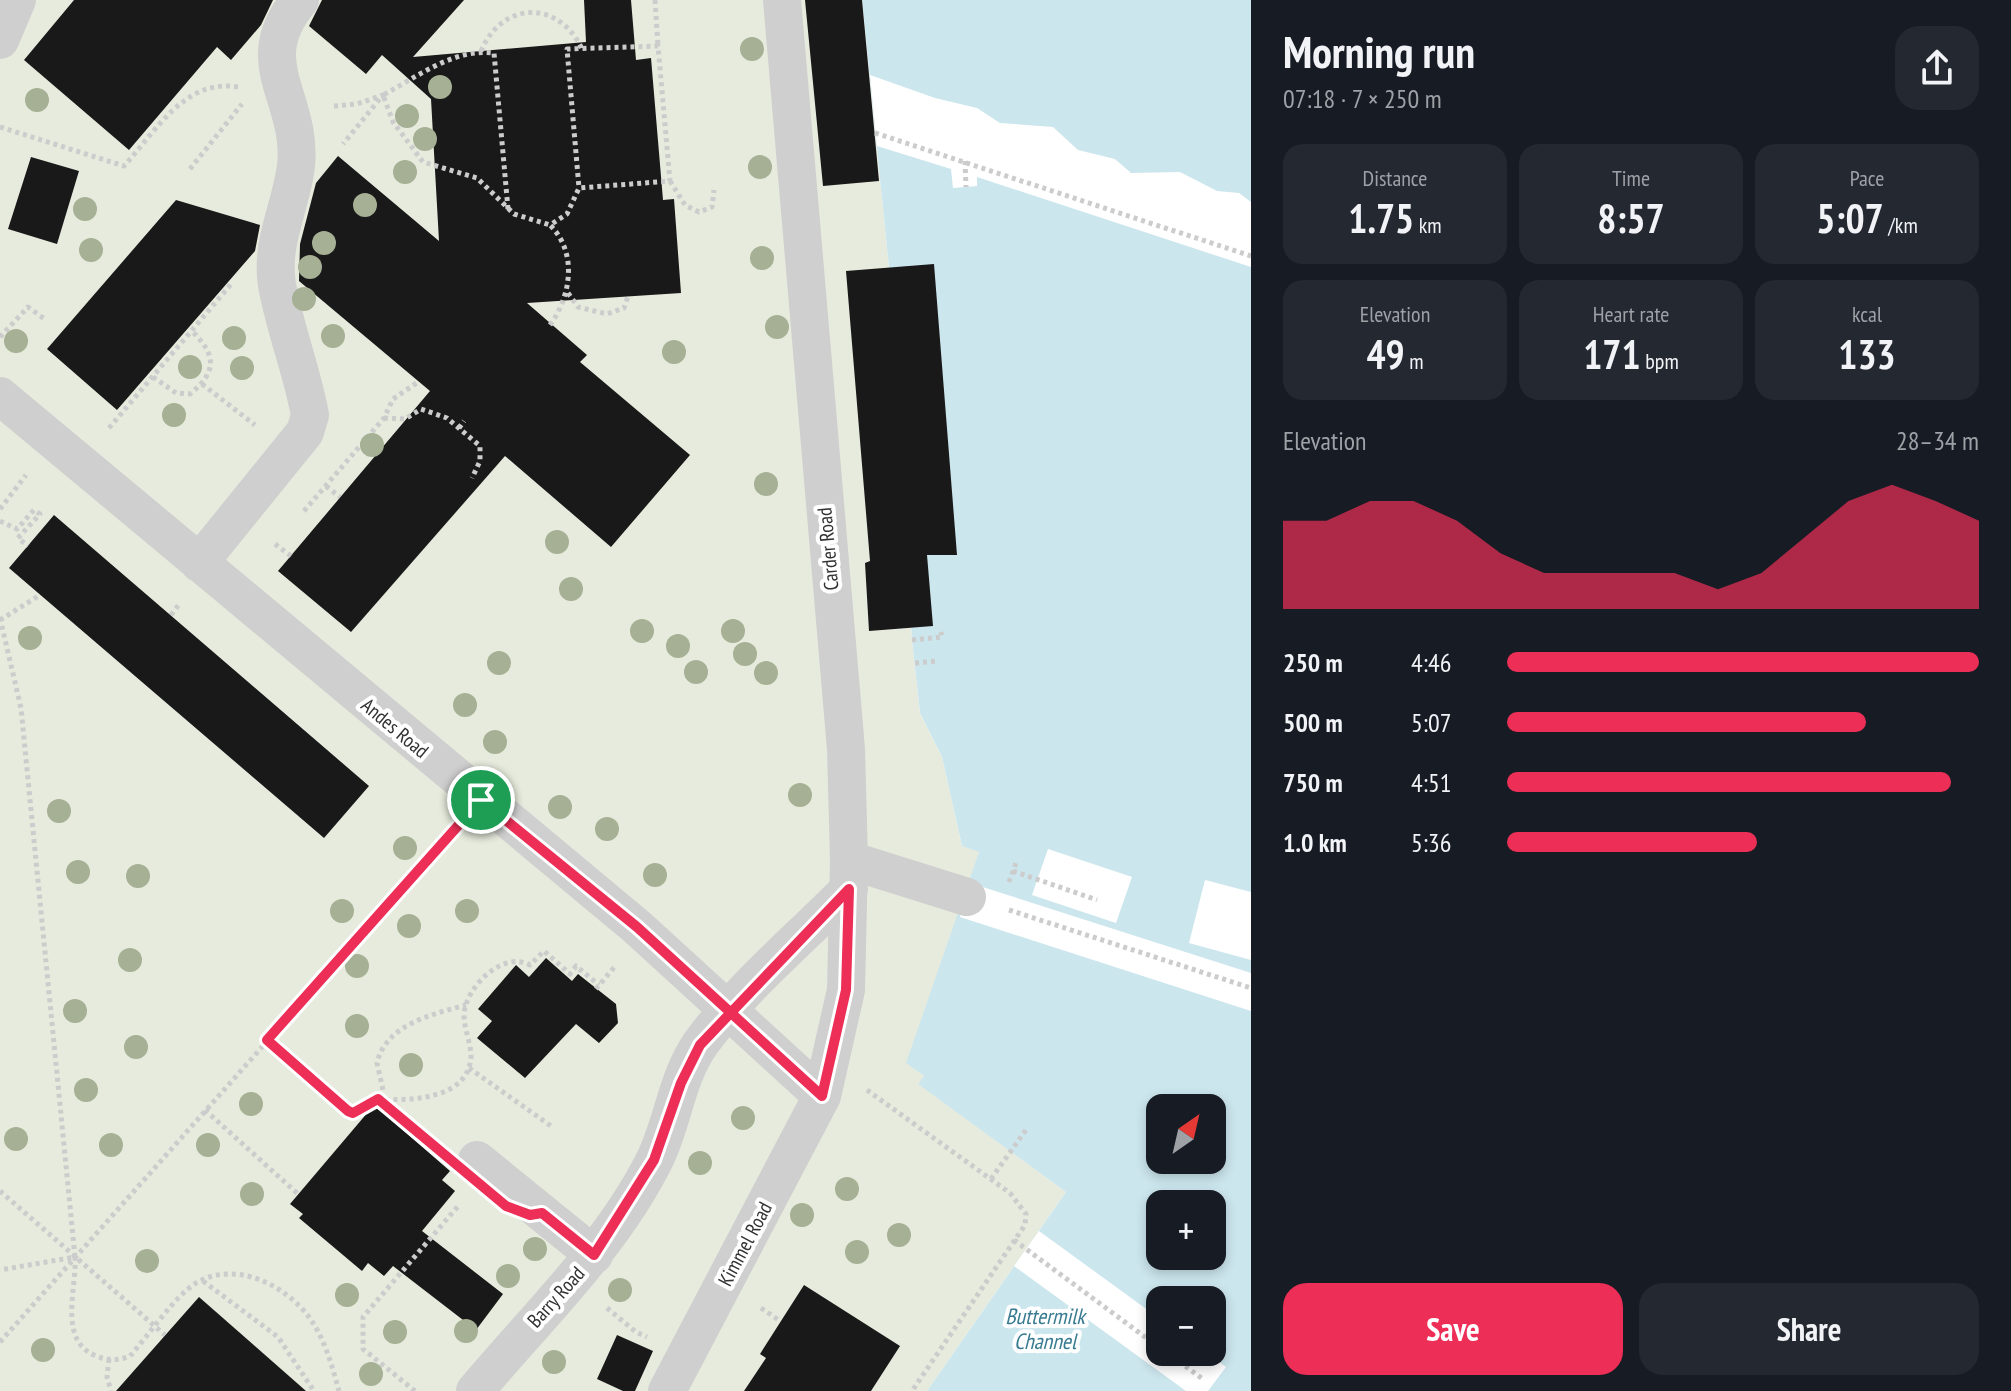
<!DOCTYPE html>
<meta charset="utf-8">
<style>
:root{--surface:#171b24;--page:#242831;--text:#f1f3f6;--muted:#9ea1a6;--accent:#ed2f57}
body{margin:0;font-family:"PT Sans Narrow",sans-serif;background:var(--page);color:var(--text);height:100vh;display:flex;flex-direction:column;font-size:30px;white-space:nowrap}
*{box-sizing:border-box;margin:0}
p{font-size:26px;color:var(--muted)}
.icon{flex:none;width:44px;height:44px;fill:none;stroke:currentColor;stroke-width:2;stroke-linecap:round;stroke-linejoin:round}
.map{position:relative;flex:1;overflow:hidden}
.drawer{display:flex;flex-direction:column;background:var(--surface);width:760px}
.drawer>*{flex:none}
.needle{width:52px;rotate:34deg}
.fabs{position:absolute;left:1146px;top:1094px;display:grid;gap:16px}
.fabs a{display:grid;place-items:center;width:80px;height:80px;border-radius:16px;background:var(--surface);box-shadow:0 4px 12px #0003;font-size:40px}
.pin{position:absolute;display:grid;place-items:center;width:68px;height:68px;color:#fff;margin:-34px;border:4px solid #fff;border-radius:50%;box-shadow:0 2px 8px #0007}
.round{display:grid;place-items:center;flex:none;width:84px;height:84px;border-radius:24px;background:var(--page)}
.head{display:flex;align-items:center;justify-content:space-between;height:136px;padding:0 32px}
h1{font-size:44px;font-weight:700;line-height:60px}
.stats{display:grid;grid-template-columns:repeat(3,1fr);gap:12px;height:136px;padding:8px 32px}
.stats div{display:grid;align-content:center;border-radius:20px;background:var(--page);text-align:center}
.stats b{font-size:40px;font-weight:700}
.stats small{font-size:22px;font-weight:400}
.stats p{font-size:22px}
.chart{height:224px;padding:16px 32px}
.chart p{display:flex;justify-content:space-between}
.chart svg{width:100%;height:144px;margin-top:8px;fill:var(--accent);opacity:.7}
.action{display:flex;gap:16px;margin-top:auto;padding:16px 32px}
.action a{flex:1;height:92px;border-radius:24px;background:var(--accent);color:#fff;font-size:32px;font-weight:700;line-height:92px;text-align:center}
.action a+a{background:var(--page);color:var(--text)}
ul{padding:0 32px;list-style:none;font-size:26px}
li{display:grid;grid-template-columns:128px 96px 1fr;align-items:center;height:60px}
li i{height:20px;border-radius:10px;background:var(--accent)}
main{display:flex;flex:1;min-height:0}
.map>svg:first-child{display:block}
.green{fill:#e7ebdd}
.water{fill:#cce6ee;fill-rule:evenodd}
.pier{fill:#fff}
.building{fill:#191919}
.lines{fill:none;stroke-linecap:round;stroke-linejoin:round}
.path{stroke:#ccc;stroke-width:5;stroke-dasharray:4 4;stroke-linecap:butt}
.pedestrian{stroke:#cfcfcf;stroke-width:38}
.tree{fill:#a5b094}
.route-casing{stroke:#fff;stroke-width:16}
.route{stroke:#ed2f57;stroke-width:10}
.labels{text-anchor:middle;dominant-baseline:central;stroke-width:8;stroke-linejoin:round;paint-order:stroke}
.street-label{font-size:20px;fill:#323232;stroke:#fff}
.water-label{font-size:22px;font-style:italic;fill:#397b91;stroke:#fff}
</style>
<main>
<div class="map">
<svg width="1251" height="1391" viewBox="0 0 1251 1391">
<rect width="100%" height="100%" fill="#fff"/>
<!-- green -->
<path class="green" d="M0,0H862L889,268L912,640L920,713L942,757L962,846L980,851L907,1063L924,1076L919,1084L1066,1192L927,1391H0Z"/>
<!-- water -->
<path class="water" d="M862,0H1251V1391H927L1066,1192L918,1084L924,1076L906,1063L979,852L962,846L942,757L920,713L912,640L889,268ZM1160,1108H1212V1160H1160ZM1160,1204H1212V1256H1160ZM1160,1300H1212V1352H1160Z"/>
<!-- pier -->
<path class="pier" d="M870,75L935,98L977,108L1000,123L1053,127L1078,150L1115,159L1131,173L1180,172L1217,191L1239,193L1251,202V267L977,177V186L953,188L951,169L877,146Z
M1048,849L1132,877L1116,923L1032,895Z
M1205,880L1251,892V960L1189,943Z
M970,883L1251,973V1011L960,917Z
M1039,1231L1160,1319V1352H1206L1226,1367L1208,1391H1186L1014,1266Z"/>
<!-- building -->
<path class="building" d="M74,0H273L261,25L231,60L217,47L129,150L24,60Z
M322,0H464L413,57L586,42L584,0H631L636,60L651,58L663,200L674,199L681,293L527,303L587,355L580,362L690,455L611,547L505,456L351,632L278,571L430,391L299,281L300,244L316,183L338,156L439,241L431,99L382,55L366,74L309,26Z
M805,0H862L879,181L823,186Z
M31,157L79,171L57,244L8,229Z
M176,200L260,225L255,251L117,410L47,349Z
M934,264L957,555H927L933,626L869,631L865,563L870,561L846,271Z
M54,515L369,786L324,838L9,568Z
M546,958L572,981L578,974L616,1004L618,1023L599,1043L576,1024L525,1078L477,1038L492,1021L478,1009L516,965L529,977Z
M374,1105L450,1171L442,1180L455,1191L422,1231L503,1294L476,1330L393,1266L384,1276L368,1263L362,1271L299,1218L303,1214L290,1204Z
M804,1285L900,1346L871,1391H744L766,1358L760,1354Z
M199,1297L306,1391H116Z
M617,1335L653,1351L635,1391H623L597,1379Z"/>
<g class="lines">
<!-- path -->
<path class="path" d="M655,0L658,46
M481,51C503,0 559,0 582,49
M334,106L357,104L383,95L343,144
M0,127L124,166C156,131 185,78 238,87
M875,133L1251,256
M965,161L966,187
M190,169L242,104
M670,181L685,205L699,212L712,207L714,190
M508,209L494,53C454,48 417,77 383,95L393,122L423,162L477,178L514,214L550,225
M568,293L578,307L607,314L624,308L628,296
M550,325C571,296 578,253 550,225L567,214L579,188L670,181L658,46L567,49L579,188
M0,337L28,307L46,320
M153,377L176,393L190,394C218,371 216,355 192,331
M202,384L255,425
M384,418L405,419L421,409L447,418L480,446V461L472,478
M109,428L232,283
M459,428L464,421
M326,486L340,497
M0,509L26,475
M304,511L384,418L393,399L418,382
M0,521L17,529L34,510L40,514L18,538L28,546
M275,544L291,556
M171,615L180,603
M0,618L21,708L75,1257L0,1270
M0,620L40,595
M912,640L942,637L941,632
M915,663L937,661
M1013,871L1097,900
M1009,882L1017,860
M1009,910L1251,988
M596,989L616,965
M267,1040L353,1113L378,1099L383,1090L377,1063C386,1024 433,1014 466,1005
M469,1068L551,1126
M867,1090L1010,1193L1026,1214L1025,1225L912,1391
M205,1110L298,1194
M433,1146L378,1099C409,1101 468,1100 471,1057C471,1043 464,1029 464,1014C466,987 503,950 530,965L544,951L570,974L576,966L599,985
M991,1179L1028,1127
M0,1191L165,1335
M1014,1240L1160,1348
M75,1257C77,1288 58,1339 94,1355C107,1361 118,1361 130,1356C148,1336 175,1296 196,1283C235,1260 284,1284 309,1317C325,1339 332,1366 339,1391
M203,1281L278,1337L314,1391
M607,1308L636,1332L647,1337
M761,1308L780,1321
M0,1342L454,831
M1166,1352L1204,1380
M109,1359L107,1377L111,1391
M415,1391L363,1349V1317L459,1205"/>
<!-- pedestrian -->
<path class="pedestrian" d="M0,40L17,0
M0,396L637,927L822,1096
M199,563L305,432L310,415C302,371 285,329 277,285C270,243 291,207 296,166C303,97 247,63 300,0
M849,860L967,897
M477,1160L594,1255
M475,1391C537,1317 610,1248 654,1161C673,1124 676,1078 701,1043C742,987 800,939 849,889
M667,1391L822,1096L846,990L849,860L846,749L782,0"/>
</g>
<!-- trees -->
<g class="tree">
<circle cx="752" cy="49" r="12"/>
<circle cx="440" cy="87" r="12"/>
<circle cx="37" cy="100" r="12"/>
<circle cx="407" cy="116" r="12"/>
<circle cx="425" cy="139" r="12"/>
<circle cx="760" cy="167" r="12"/>
<circle cx="405" cy="172" r="12"/>
<circle cx="365" cy="205" r="12"/>
<circle cx="85" cy="209" r="12"/>
<circle cx="324" cy="243" r="12"/>
<circle cx="91" cy="250" r="12"/>
<circle cx="762" cy="258" r="12"/>
<circle cx="310" cy="267" r="12"/>
<circle cx="304" cy="299" r="12"/>
<circle cx="777" cy="327" r="12"/>
<circle cx="333" cy="336" r="12"/>
<circle cx="234" cy="338" r="12"/>
<circle cx="16" cy="341" r="12"/>
<circle cx="674" cy="352" r="12"/>
<circle cx="190" cy="367" r="12"/>
<circle cx="242" cy="368" r="12"/>
<circle cx="174" cy="415" r="12"/>
<circle cx="372" cy="445" r="12"/>
<circle cx="766" cy="484" r="12"/>
<circle cx="557" cy="542" r="12"/>
<circle cx="571" cy="589" r="12"/>
<circle cx="642" cy="631" r="12"/>
<circle cx="733" cy="631" r="12"/>
<circle cx="30" cy="638" r="12"/>
<circle cx="678" cy="646" r="12"/>
<circle cx="745" cy="654" r="12"/>
<circle cx="499" cy="663" r="12"/>
<circle cx="696" cy="672" r="12"/>
<circle cx="766" cy="673" r="12"/>
<circle cx="465" cy="705" r="12"/>
<circle cx="495" cy="742" r="12"/>
<circle cx="800" cy="795" r="12"/>
<circle cx="560" cy="807" r="12"/>
<circle cx="59" cy="811" r="12"/>
<circle cx="607" cy="829" r="12"/>
<circle cx="405" cy="848" r="12"/>
<circle cx="78" cy="872" r="12"/>
<circle cx="655" cy="875" r="12"/>
<circle cx="138" cy="876" r="12"/>
<circle cx="342" cy="911" r="12"/>
<circle cx="467" cy="911" r="12"/>
<circle cx="409" cy="926" r="12"/>
<circle cx="130" cy="960" r="12"/>
<circle cx="357" cy="966" r="12"/>
<circle cx="75" cy="1011" r="12"/>
<circle cx="357" cy="1026" r="12"/>
<circle cx="136" cy="1047" r="12"/>
<circle cx="411" cy="1065" r="12"/>
<circle cx="86" cy="1090" r="12"/>
<circle cx="251" cy="1104" r="12"/>
<circle cx="743" cy="1118" r="12"/>
<circle cx="16" cy="1139" r="12"/>
<circle cx="111" cy="1145" r="12"/>
<circle cx="208" cy="1145" r="12"/>
<circle cx="700" cy="1163" r="12"/>
<circle cx="847" cy="1189" r="12"/>
<circle cx="252" cy="1194" r="12"/>
<circle cx="802" cy="1215" r="12"/>
<circle cx="899" cy="1235" r="12"/>
<circle cx="535" cy="1249" r="12"/>
<circle cx="857" cy="1252" r="12"/>
<circle cx="147" cy="1261" r="12"/>
<circle cx="508" cy="1276" r="12"/>
<circle cx="620" cy="1290" r="12"/>
<circle cx="347" cy="1295" r="12"/>
<circle cx="466" cy="1331" r="12"/>
<circle cx="395" cy="1332" r="12"/>
<circle cx="43" cy="1350" r="12"/>
<circle cx="554" cy="1362" r="12"/>
<circle cx="371" cy="1374" r="12"/>
</g>
<g class="lines">
<defs>
<path id="route" d="M481,800L267,1040L348,1111L353,1113L378,1099L506,1206L530,1215L542,1213L594,1255L654,1160L681,1083L700,1045L849,889L846,990L822,1096L637,927L481,800"/>
</defs>
<!-- route casing -->
<use href="#route" class="route-casing"/>
<!-- route -->
<use href="#route" class="route"/>
</g>
<g class="labels">
<!-- street labels -->
<g class="street-label">
<text transform="translate(828 549) rotate(-95)">Carder Road</text>
<text transform="translate(395 728) rotate(40)">Andes Road</text>
<text transform="translate(745 1244) rotate(-62)">Kimmel Road</text>
<text transform="translate(556 1297) rotate(-48)">Barry Road</text>
</g>
<!-- water labels -->
<g class="water-label">
<text x="1045" y="1316">Buttermilk<tspan x="1045" dy="25">Channel</tspan></text>
</g>
</g>
</svg>
<div class="fabs">
<a><svg class="needle" viewBox="-14 -14 28 28"><path d="M0-13l5 13h-10z" fill="#e53935"/><path d="M0 13l5-13h-10z" fill="#9ea1a6"/></svg></a>
<a>+</a>
<a>−</a>
</div>
<div class="pin" style="left:481px;top:800px;background:#1e9e55"><svg class="icon" aria-label="arrive" viewBox="0 0 24 24"><path d="M6 21V4h12l-3 4 3 4H6"/></svg></div>
</div>
<section class="drawer">
<div class="head"><div><h1>Morning run</h1><p>07:18 · 7 × 250 m</p></div><a class="round"><svg class="icon" aria-label="share" viewBox="0 0 24 24"><path d="M12 15V3M7 8l5-5 5 5M5 13v7h14v-7"/></svg></a></div>
<div class="stats">
<div><p>Distance</p><b>1.75<small> km</small></b></div>
<div><p>Time</p><b>8:57</b></div>
<div><p>Pace</p><b>5:07<small> /km</small></b></div>
</div>
<div class="stats">
<div><p>Elevation</p><b>49<small> m</small></b></div>
<div><p>Heart rate</p><b>171<small> bpm</small></b></div>
<div><p>kcal</p><b>133</b></div>
</div>
<div class="chart"><p><span>Elevation</span>28–34 m</p>
<svg viewBox="0 0 160 44" preserveAspectRatio="none"><path d="M0 44V17L10 17L20 11L30 11L40 17L50 27L60 33L70 33L80 33L90 33L100 38L110 33L120 22L130 11L140 6L150 11L160 17V44z"/></svg>
</div>
<ul>
<li><b>250 m</b>4:46<i style="width:100%"></i></li>
<li><b>500 m</b>5:07<i style="width:76%"></i></li>
<li><b>750 m</b>4:51<i style="width:94%"></i></li>
<li><b>1.0 km</b>5:36<i style="width:53%"></i></li>
</ul>
<div class="action"><a>Save</a><a>Share</a></div>
</section>
</main>
